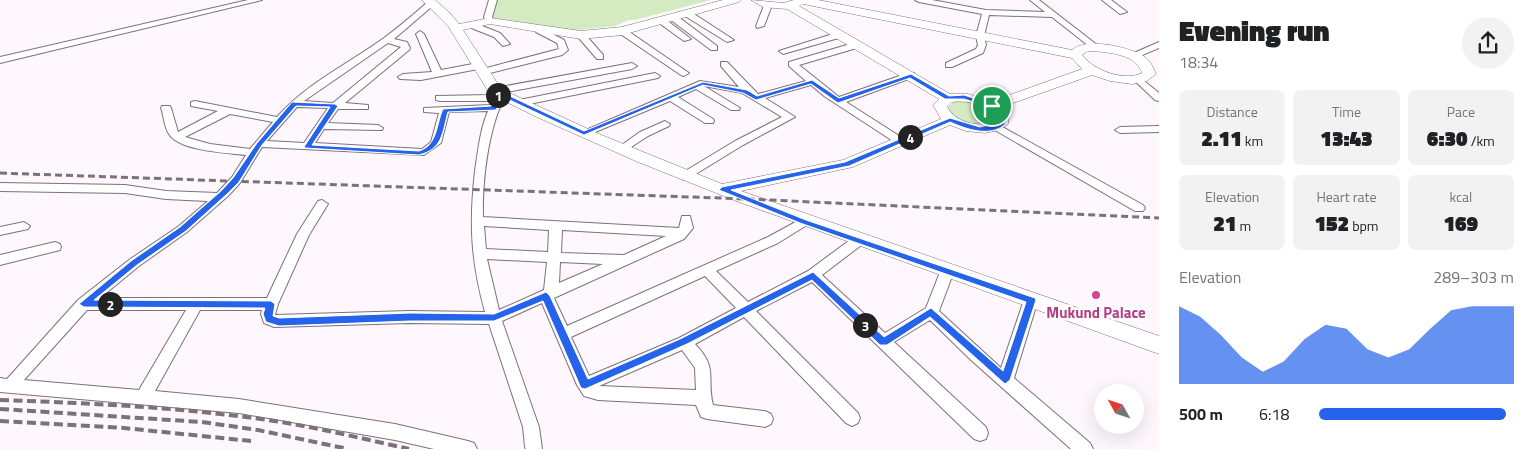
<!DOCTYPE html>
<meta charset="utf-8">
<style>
:root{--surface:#fff;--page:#f2f2f2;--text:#202124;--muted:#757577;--accent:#2563eb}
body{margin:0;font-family:"Titillium Web",sans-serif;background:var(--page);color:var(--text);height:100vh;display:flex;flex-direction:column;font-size:19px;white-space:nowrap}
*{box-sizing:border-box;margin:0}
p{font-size:16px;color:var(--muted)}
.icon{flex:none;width:28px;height:28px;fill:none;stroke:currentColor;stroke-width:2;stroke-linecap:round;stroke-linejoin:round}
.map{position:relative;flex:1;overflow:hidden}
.drawer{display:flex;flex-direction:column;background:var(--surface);width:375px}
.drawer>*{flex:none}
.needle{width:32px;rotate:310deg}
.controls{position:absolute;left:1094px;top:384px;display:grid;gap:10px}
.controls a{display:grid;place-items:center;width:50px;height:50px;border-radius:50%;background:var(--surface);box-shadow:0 5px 20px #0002;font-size:25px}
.pin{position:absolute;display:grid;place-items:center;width:42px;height:42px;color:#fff;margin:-21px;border:2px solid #fff;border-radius:50%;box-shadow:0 1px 5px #0007}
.km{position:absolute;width:25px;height:25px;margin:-12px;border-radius:50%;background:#222;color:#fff;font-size:14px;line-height:25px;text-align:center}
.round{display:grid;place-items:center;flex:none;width:52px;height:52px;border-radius:26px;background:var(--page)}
.overview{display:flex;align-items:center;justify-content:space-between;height:85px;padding:0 20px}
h1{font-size:28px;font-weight:800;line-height:38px}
.stats{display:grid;grid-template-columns:repeat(3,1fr);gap:8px;height:85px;padding:5px 20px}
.stats div{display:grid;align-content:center;border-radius:8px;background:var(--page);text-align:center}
.stats b{font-size:21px;font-weight:800}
.stats small{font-size:14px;font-weight:400}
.stats p{font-size:14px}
.chart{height:140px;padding:10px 20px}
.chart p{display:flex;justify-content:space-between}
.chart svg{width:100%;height:90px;margin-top:5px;fill:var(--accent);opacity:.7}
ul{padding:0 20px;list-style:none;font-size:16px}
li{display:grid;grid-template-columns:80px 60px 1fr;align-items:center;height:38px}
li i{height:12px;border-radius:6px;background:var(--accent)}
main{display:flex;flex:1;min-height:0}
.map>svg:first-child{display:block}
.green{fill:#d4ebc2}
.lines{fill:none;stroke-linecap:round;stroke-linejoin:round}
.street-casing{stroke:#7e6f7c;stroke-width:2}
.secondary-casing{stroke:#7e6f7c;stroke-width:1}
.street{fill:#fff;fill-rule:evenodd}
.secondary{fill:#fff;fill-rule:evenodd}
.rail-far1{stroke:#797378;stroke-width:3;stroke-dasharray:7 4;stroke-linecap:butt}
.rail{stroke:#797378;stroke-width:4;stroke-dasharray:9 4.5;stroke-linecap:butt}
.route{fill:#2563eb;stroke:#fff;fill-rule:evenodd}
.hotel-dot{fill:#d1479c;stroke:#fff;stroke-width:2}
.labels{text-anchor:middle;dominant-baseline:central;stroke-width:5;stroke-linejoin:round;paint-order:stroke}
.hotel-label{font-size:15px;font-weight:bold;fill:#b23c85;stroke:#fff}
</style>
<main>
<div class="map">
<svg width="1159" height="449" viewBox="0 0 1159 449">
<rect width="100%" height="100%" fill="#fef7fd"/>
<!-- green -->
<path class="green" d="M497,0H711L635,20H629L615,26L579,30L538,27L495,20L492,16Z
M955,101L976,102L994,113L995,121C983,130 950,123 948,106Z"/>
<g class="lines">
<defs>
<path id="street" d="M248,0H262L0,63V57Z
M489,0H497L492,17L494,21L490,23H487L484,17Z
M915,0H932L986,10L1045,12L1030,0H1039L1101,48L1100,50H1094L1052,17L989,15L984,36L986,45L983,53L952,67H946V63L976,49L978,45L976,36L982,14L919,2Z
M1102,0H1111L1127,12L1120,14Z
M429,1L436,3L394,39L407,42L410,48L409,50L345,103L368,105V109H338L328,123L378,125L383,128L382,130L324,129L315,143L422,149L431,142L439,113L424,112V108L490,105L493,101H440L436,100V96L492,95L490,91L495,88L632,63L637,66L632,69L501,93L504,98C488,130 482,182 483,217L679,228L682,216H690L693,228L684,239L554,298L567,326L768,237L803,218L809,222L807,225L778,243L716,271L748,302L808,271L854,237H864L865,240L864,243L822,275L885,333L926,308L942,267H952L954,271L939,311L1001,368L1024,300L1026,296L1031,295L1036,296L1038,300L1014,378L1090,443L1093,449H1071L971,360L930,320L894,342L986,427L988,433L986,439L980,441L974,439L812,282L756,311L858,413L860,418L858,423L852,426L846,423L744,317L695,344C719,369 706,377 713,405L765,411L771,414L773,419L771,424L765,427L707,419L701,417L696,405L598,400L584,396L577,385L542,303L502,321L539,427L542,449H526L525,447L523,427L489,324L409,323L274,327L264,323L261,314L262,310H200L155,391L239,399L395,424L468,441L474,443L477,449H434L395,440L239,413L0,392V378L7,379L78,300L129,260L179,226L208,201L166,199L125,193L0,191V183L125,185L166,191L217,193L232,177L246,155C228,153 179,151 169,134C164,127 164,116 161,108L162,106H170L171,108L178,132L218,111L191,106V102L195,101L277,117C307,83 348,64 384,38C399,27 414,14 429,1ZM388,43L401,47L333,103L304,101ZM297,107L328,108L304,143L267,141ZM488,111C480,130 478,151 475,171C469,224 471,261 485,312L409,311L275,315L278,304L309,235L328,204L322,200L318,201L297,234L267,298H100L139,266L187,232L228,196L240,183L262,147L424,155L441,143L449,112ZM230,114L273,122L250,149L210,144L185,137ZM484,226L549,230L548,252L486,249ZM562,230L666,236L624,255L561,253ZM487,259L547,262L544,290L499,310ZM560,262L603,264L559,283ZM705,276L736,308L679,338L589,376L571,337ZM87,310H186L139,390L24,380ZM682,350L695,368L696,390L599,386Z
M765,3L772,5L764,26L757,28L756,26Z
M685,12H691L734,40L727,42L685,16Z
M671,16H677L717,46V50H711L671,20Z
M659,19H665L691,39L684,41L659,23Z
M472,22L500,33L510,44L503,46L494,37L469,27L468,25Z
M539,27L564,40L568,50L562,55L482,75L479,74V70L559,49L557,43L536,32L535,30Z
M622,28L625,29L689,73L684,76L681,75L619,33L618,31Z
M420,31L424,34L441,70L478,63L483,66L478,69L421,80L400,79L398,77L403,74L432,72L416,34Z
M581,32L584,33L603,55V59H597L578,37V33Z
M839,32L843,35L842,37L783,54L779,51Z
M857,42L860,43V47L799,65L839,97L908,73H914V77L846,102L904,139L905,141L904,143H896L824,96L811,85L765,98L795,117L743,145L686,180L682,179L680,176L682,173L735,141L782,117L742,93L704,86L740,108L739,110H731L696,89L678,97L713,119L714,121L713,123H705L670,101L588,135H580L579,133L700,81L739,87L721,66V62H727L758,94L806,81L789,66V62Z
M1159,42V48L1135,58H1129L1127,56Z
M655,73L660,76L658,78L519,106L514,103L519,100Z
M1138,76L1159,93V101L1155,100L1135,81L1133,79Z
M665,121L670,124L669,126L648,136L625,151H617L616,149L640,132Z
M997,124L1143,205L1145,208L1143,211H1135L993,129L992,127L993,125Z
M1159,126V132L1120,133L1115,130L1120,127Z
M24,222L30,226L28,229L0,235V227Z
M55,242L60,244L61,247L60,250L0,265V255Z"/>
<path id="secondary" d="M422,0H435L450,13L459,24L490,18L581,31L622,27L723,0H741L739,2L622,35L581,39L490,24L463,30L501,89L599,134L722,184L843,160L941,119L933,105L939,99L787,9L763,7L751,0L783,3L794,0H818L1072,50C1085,37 1131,47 1145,57C1151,62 1153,67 1156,74L1147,81L1132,84L1110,81L1092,75L1002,107L1009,115L1008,124L999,130L985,133L966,131L950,125L853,167L741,191L1159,336V354L739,202L638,162L539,118L490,94L448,26ZM803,4L1072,58L1082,69L993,101L968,94H950L799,6ZM1090,51C1107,52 1137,54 1142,73C1124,82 1093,70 1082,55L1086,52ZM952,102C968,100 983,104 995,116L994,122C979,128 953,122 947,106Z"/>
</defs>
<!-- street casing -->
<use href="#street" class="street-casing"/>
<!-- secondary casing -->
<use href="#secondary" class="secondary-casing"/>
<!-- street -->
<use href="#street" class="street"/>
<!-- secondary -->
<use href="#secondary" class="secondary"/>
<!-- rail-far1 -->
<path class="rail-far1" d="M0,173L747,199L1159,218"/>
<!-- rail -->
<path class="rail" d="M0,400C87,403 174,407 261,419C311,426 360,438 409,449
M0,409L202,422L258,430L348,449
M0,421L124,428L251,441"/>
</g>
<!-- route -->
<path class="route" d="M911,74L949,96L964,95L994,105L1005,115V124C990,138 966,129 950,122L849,166L731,190L806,220L1035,298L1036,300L1010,380L1005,384L930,317L887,345H880L812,280L687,344L585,389L581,388L543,301L494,321H410L279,326L266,322L263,314L265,308L84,307L79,304L131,261L180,227L221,191L233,178L257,143L292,102L335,104L338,106L312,145L419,151C438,145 436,124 443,109L491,106L495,98L492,90L495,89L584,131L703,82L747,90L757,96L812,80L839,98ZM910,78L945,99H964L990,107L998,116V123L980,127L950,118L845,162L722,187L719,190L800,223L1026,302L1003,371L931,308L884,337L813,272L680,339L588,379L550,296L546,292L494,314L410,313L279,318L273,316L275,304L271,301L94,300L137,265L186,231L227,194L239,182L262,145L296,106L330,107L304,147L305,148L419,155C443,149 442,133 448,112L496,110L502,98L501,96L584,135L703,85L743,93L756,100L811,84L838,103Z"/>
<!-- markers -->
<circle class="hotel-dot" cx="1096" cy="295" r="5"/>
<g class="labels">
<!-- hotel labels -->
<g class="hotel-label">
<text x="1096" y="312">Mukund Palace</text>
</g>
</g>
</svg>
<div class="controls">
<a><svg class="needle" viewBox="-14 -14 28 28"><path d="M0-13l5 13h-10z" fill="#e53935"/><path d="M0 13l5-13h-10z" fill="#757577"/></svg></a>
</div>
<div class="pin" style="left:992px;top:106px;background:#1e9e55"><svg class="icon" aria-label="arrive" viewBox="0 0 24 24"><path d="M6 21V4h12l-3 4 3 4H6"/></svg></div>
<b class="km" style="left:498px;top:95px">1</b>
<b class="km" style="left:110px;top:304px">2</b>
<b class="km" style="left:865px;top:325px">3</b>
<b class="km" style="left:910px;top:137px">4</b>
</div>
<section class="drawer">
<div class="overview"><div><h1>Evening run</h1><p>18:34</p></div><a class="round"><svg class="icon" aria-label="share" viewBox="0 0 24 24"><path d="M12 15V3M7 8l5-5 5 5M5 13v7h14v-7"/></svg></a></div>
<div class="stats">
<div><p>Distance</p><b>2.11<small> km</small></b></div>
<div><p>Time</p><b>13:43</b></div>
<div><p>Pace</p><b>6:30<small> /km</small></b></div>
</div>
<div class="stats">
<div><p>Elevation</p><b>21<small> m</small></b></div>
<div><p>Heart rate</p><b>152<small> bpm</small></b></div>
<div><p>kcal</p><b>169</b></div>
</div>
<div class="chart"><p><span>Elevation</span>289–303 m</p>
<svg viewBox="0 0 160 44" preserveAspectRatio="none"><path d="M0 44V6L10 11L20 20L30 31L40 38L50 33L60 22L70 15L80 17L90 27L100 31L110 27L120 17L130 8L140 6L150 6L160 6V44z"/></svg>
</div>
<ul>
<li><b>500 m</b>6:18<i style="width:96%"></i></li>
</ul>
</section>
</main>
